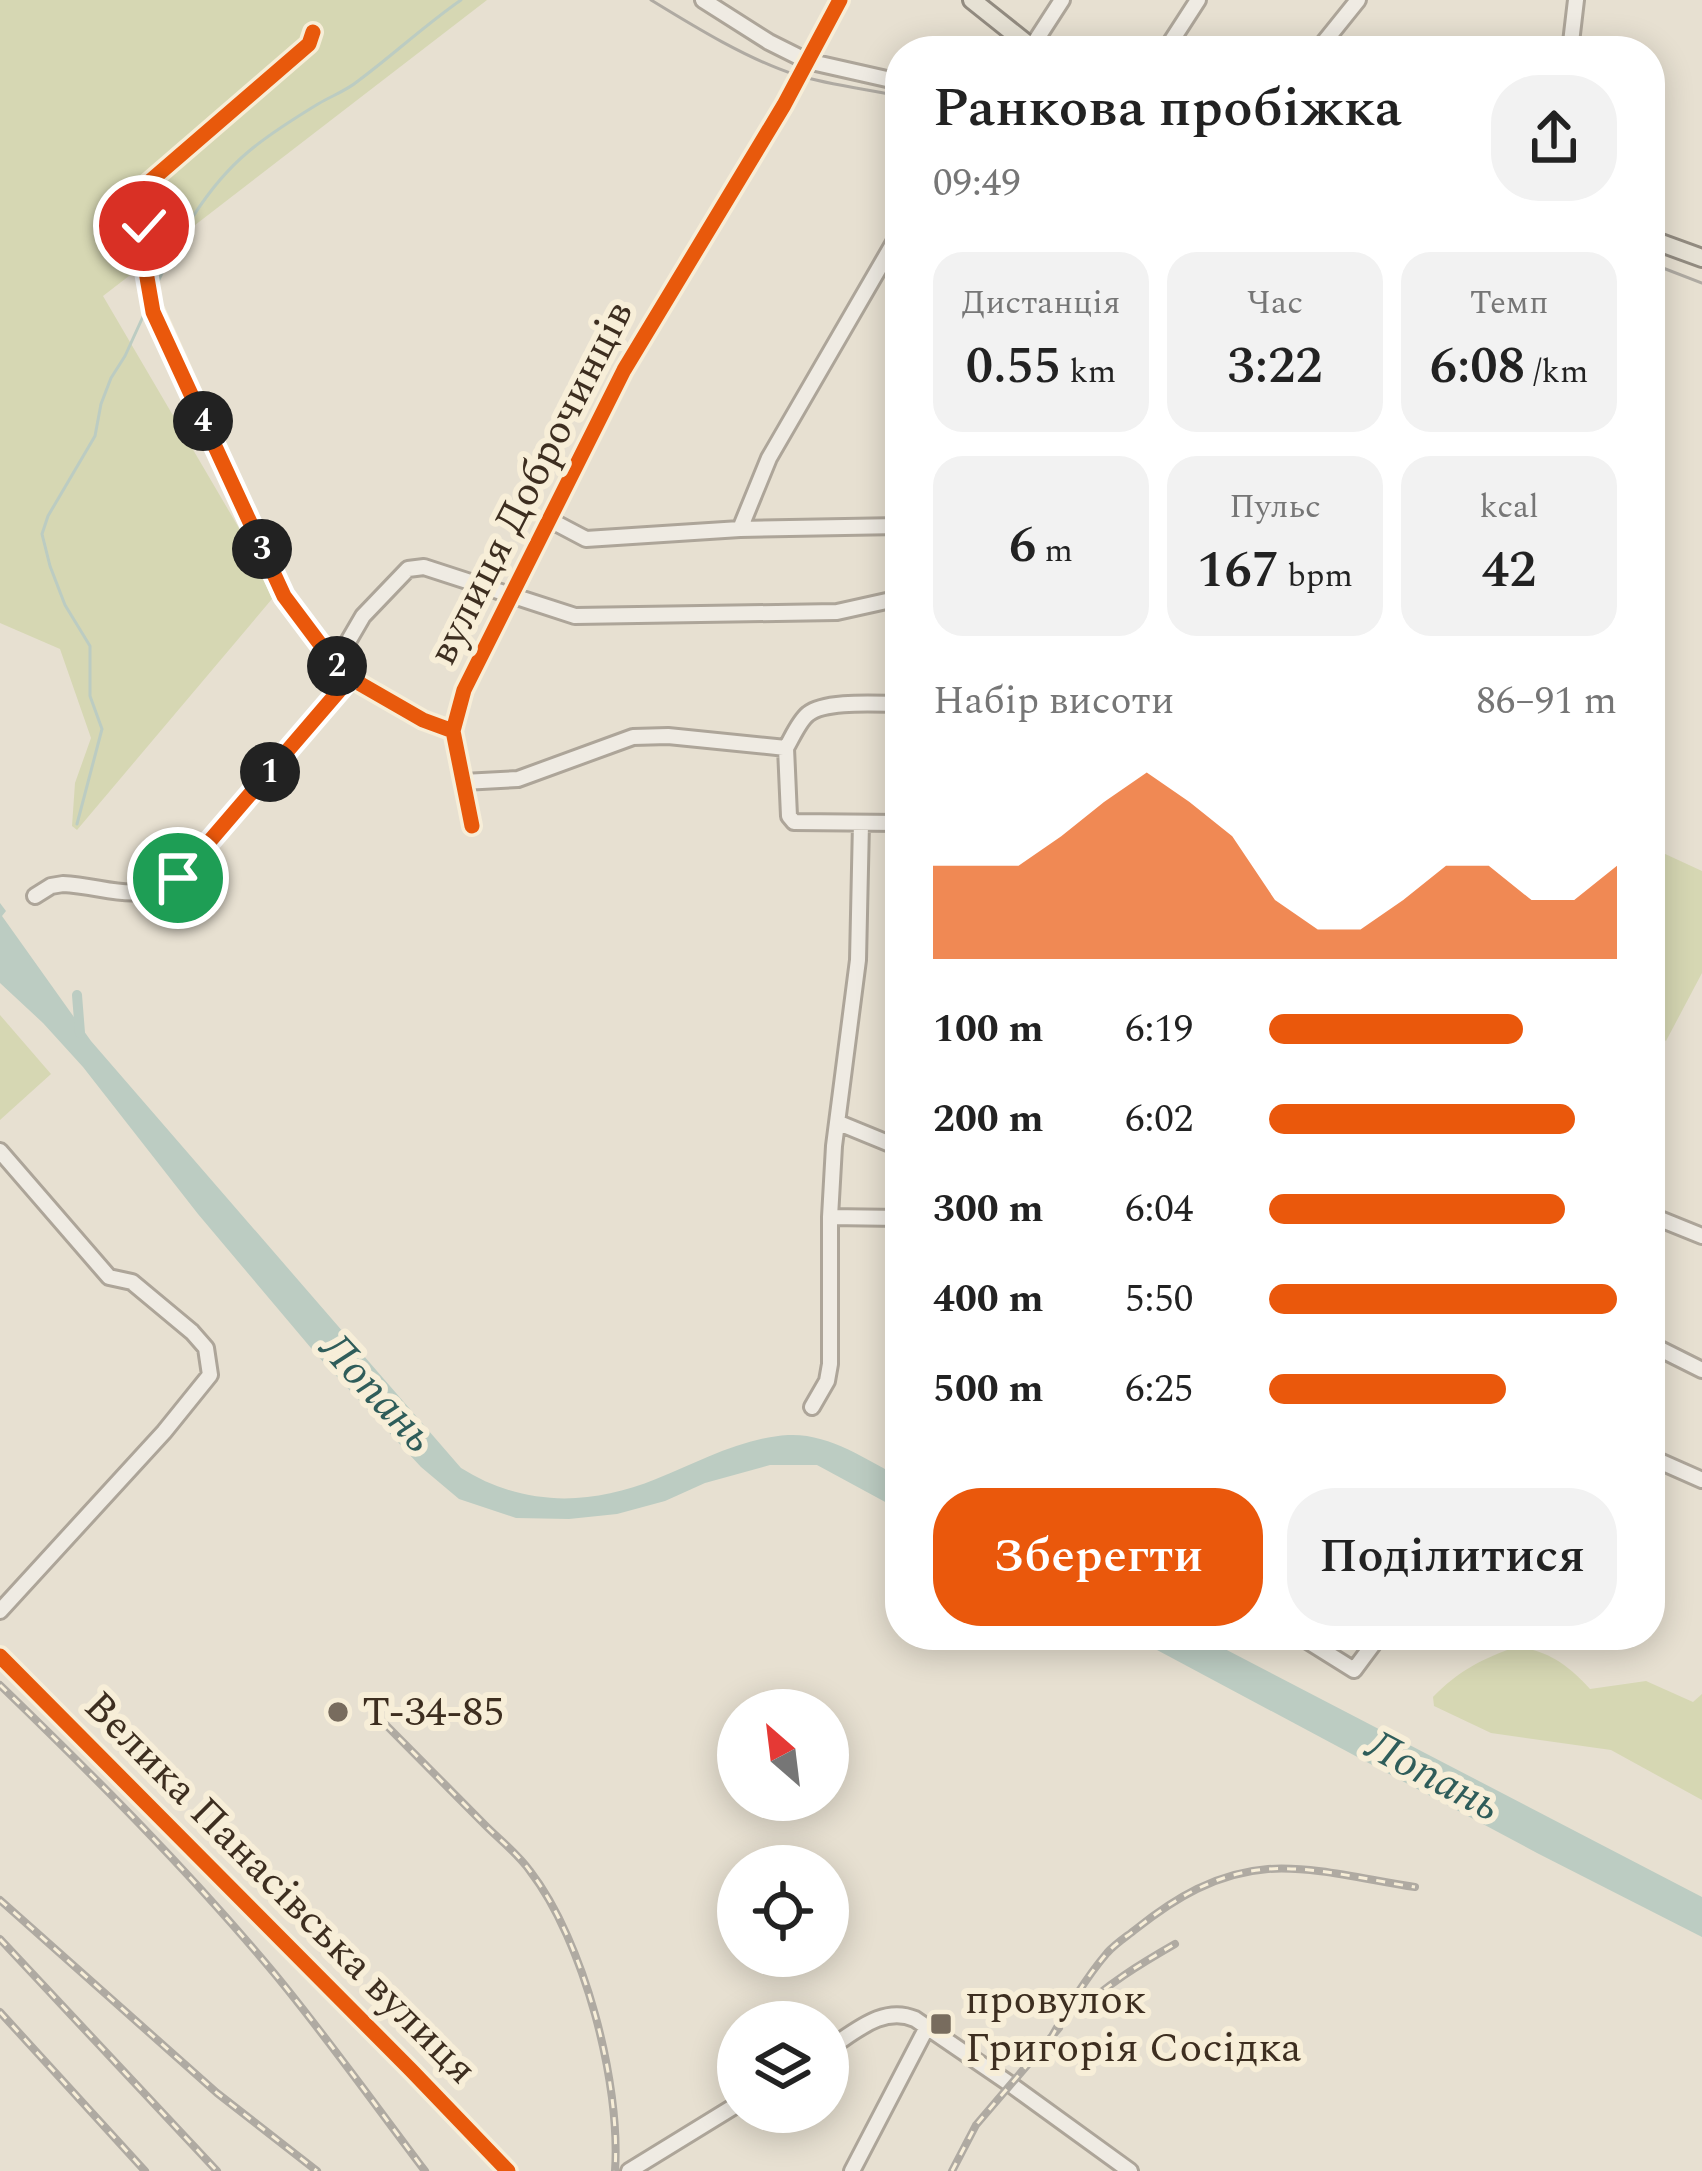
<!DOCTYPE html>
<html lang="uk">
<meta charset="utf-8">
<style>
:root{--surface:#fff;--page:#f2f2f2;--text:#222;--muted:#767676;--accent:#ea580c}
body{margin:0;font-family:Spectral,serif;background:var(--page);color:var(--text);height:100vh;display:flex;flex-direction:column;font-size:45px;white-space:nowrap}
*{box-sizing:border-box;margin:0}
p{font-size:39px;color:var(--muted)}
.icon{flex:none;width:66px;height:66px;fill:none;stroke:currentColor;stroke-width:2;stroke-linecap:round;stroke-linejoin:round}
.map{position:relative;flex:1;overflow:hidden}
.panel{position:absolute;left:885px;top:36px;width:780px;height:1614px;display:flex;flex-direction:column;background:var(--surface);border-radius:48px;box-shadow:0 6px 30px #0003}
.panel>*{flex:none}
.needle{width:78px;rotate:332deg}
.controls{position:absolute;left:717px;top:1689px;display:grid;gap:24px}
.controls a{display:grid;place-items:center;width:132px;height:132px;border-radius:50%;background:var(--surface);box-shadow:0 6px 30px #0003;font-size:60px}
.pin{position:absolute;display:grid;place-items:center;width:102px;height:102px;color:#fff;margin:-51px;border:6px solid #fff;border-radius:50%;box-shadow:0 3px 12px #0007}
.km{position:absolute;width:60px;height:60px;margin:-30px;border-radius:50%;background:#222;color:#fff;font-size:33px;line-height:60px;text-align:center}
.round{display:grid;place-items:center;flex:none;width:126px;height:126px;border-radius:48px;background:var(--page)}
.overview{display:flex;align-items:center;justify-content:space-between;height:204px;padding:0 48px}
h1{font-size:54px;font-weight:600;line-height:90px}
.stats{display:grid;grid-template-columns:repeat(3,1fr);gap:18px;height:204px;padding:12px 48px}
.stats div{display:grid;align-content:center;border-radius:30px;background:var(--page);text-align:center}
.stats b{font-size:51px;font-weight:600}
.stats small{font-size:33px;font-weight:400}
.stats p{font-size:33px}
.chart{height:336px;padding:24px 48px}
.chart p{display:flex;justify-content:space-between}
.chart svg{width:100%;height:216px;margin-top:12px;fill:var(--accent);opacity:.7}
.action{display:flex;gap:24px;margin-top:auto;padding:24px 48px}
.action a{flex:1;height:138px;border-radius:48px;background:var(--accent);color:#fff;font-size:48px;font-weight:600;line-height:138px;text-align:center}
.action a+a{background:var(--page);color:var(--text)}
ul{padding:0 48px;list-style:none;font-size:39px}
li{display:grid;grid-template-columns:192px 144px 1fr;align-items:center;height:90px}
li i{height:30px;border-radius:15px;background:var(--accent)}
.map>svg:first-child{display:block}
.green{fill:#d6d7b3}
.water{fill:#bcccc2}
.lines{fill:none;stroke-linecap:round;stroke-linejoin:round}
.stream{stroke:#bcccc2;stroke-width:3}
.canal{stroke:#bcccc2;stroke-width:10}
.minor-casing{stroke:#ada599;stroke-width:20}
.major-casing{stroke:#928b80;stroke-width:22}
.minor{stroke:#efebe3;stroke-width:14}
.major{stroke:#e6e1d4;stroke-width:16}
.tram{stroke:#afaaa2;stroke-width:3}
.rail-casing{stroke:#afaaa2;stroke-width:8}
.rail{stroke:#f7eed8;stroke-width:3;stroke-dasharray:9;stroke-linecap:butt}
.cycleway-casing{stroke:#f7eed8;stroke-width:22}
.cycleway{stroke:#e8590c;stroke-width:15}
.route-casing{stroke:#fff;stroke-width:24}
.route{stroke:#ea580c;stroke-width:15}
.poi-dot{fill:#786c5e;stroke:#f7eed8;stroke-width:4.5}
.labels{text-anchor:middle;dominant-baseline:central;stroke-width:12;stroke-linejoin:round;paint-order:stroke}
.street-label{font-size:42px;fill:#3d2e20;stroke:#f7eed8}
.poi-label{font-size:42px;fill:#3d2e20;stroke:#f7eed8;text-anchor:start}
.water-label{font-size:45px;font-style:italic;fill:#2f5d5a;stroke:#f7eed8}
</style>
<div class="map">
<svg width="1702" height="2171" viewBox="0 0 1702 2171">
<rect width="100%" height="100%" fill="#e7e0d1"/>
<!-- green -->
<path class="green" d="M0,0H487L103,296L277,593L77,830L72,826L75,783L91,738L60,649L0,623Z
M1650,847L1702,871V973L1666,1041L1650,1028Z
M0,1015L51,1074L0,1120Z
M1516,1647C1548,1650 1569,1666 1590,1689L1646,1681L1693,1702L1702,1694V1800L1611,1750L1491,1733L1434,1706L1433,1697C1457,1672 1483,1658 1516,1647Z"/>
<!-- water -->
<path class="water" d="M0,903L6,911L2,916L91,1041L461,1468C523,1507 590,1506 656,1479C699,1462 741,1438 788,1435C829,1433 865,1459 900,1477V1510L817,1465H770L705,1483L665,1501L617,1514L569,1519L516,1518L459,1499L421,1467L316,1354L198,1214L83,1067L43,1023L0,983Z
M1129,1635H1198L1702,1897V1937L1537,1853Z"/>
<g class="lines">
<!-- stream -->
<path class="stream" d="M154,290C177,240 205,188 248,152C269,134 295,118 318,104C331,96 346,91 358,81C393,55 425,25 461,0
M77,824L102,729L90,696V646L65,605L50,566L42,534L48,516L95,436L101,404L111,378L125,356L146,310"/>
<!-- canal -->
<path class="canal" d="M77,995L80,1033"/>
<defs>
<path id="minor" d="M703,0L769,42L807,61L900,82
M313,32L309,44L148,183L145,266L151,303L283,596L335,664L350,678L423,720L453,731
M1031,48L1062,0
M1165,51L1198,0
M1317,51L1358,0
M1570,51L1576,0
M550,520L586,539L740,529L900,526
M740,529L769,458L900,232
M335,664L363,616L408,569L424,567L575,616L837,612L900,598
M786,748L789,816L794,822L900,823
M786,748C792,738 799,721 808,714C825,700 878,704 900,704
M463,782L518,779L633,737L668,736L786,748
M472,826L453,731L464,690L624,370L784,105L840,0
M35,896L51,886L63,884C108,886 135,906 177,877L350,678
M839,1123L900,1148
M0,1151L109,1277L132,1282L192,1332L206,1348L210,1375L164,1432L0,1611
M1650,1215L1702,1236
M830,1217L900,1218
M1650,1344L1702,1370
M812,1407L827,1381L830,1364V1217L834,1146L858,960L861,823
M1650,1457L1702,1480
M1298,1635L1354,1670L1380,1635
M0,1656L411,2070L508,2171
M828,2049C855,2032 883,2005 915,2019L1010,2084L1130,2171
M629,2171L738,2104
M852,2171L927,2027"/>
<path id="major" d="M972,0L1036,51
M1650,239L1702,258"/>
</defs>
<!-- minor casing -->
<use href="#minor" class="minor-casing"/>
<!-- major casing -->
<use href="#major" class="major-casing"/>
<!-- minor -->
<use href="#minor" class="minor"/>
<!-- major -->
<use href="#major" class="major"/>
<!-- tram -->
<path class="tram" d="M651,0C695,27 747,59 796,75C830,85 866,89 900,96
M1650,263L1702,283"/>
<defs>
<path id="rail" d="M0,1685C95,1777 189,1871 274,1973C326,2036 375,2105 425,2171
M386,1725C419,1758 452,1792 485,1825C500,1840 518,1854 530,1871C584,1941 621,2083 615,2171
M0,1900L217,2093L317,2171
M0,1939L217,2171
M0,2012L145,2171
M1077,2013C1106,1985 1140,1964 1175,1944
M1051,2038C1068,2008 1085,1979 1107,1953C1115,1944 1126,1937 1136,1929C1175,1898 1216,1873 1268,1869C1316,1866 1367,1880 1415,1887
M952,2171L976,2125L1059,2028"/>
</defs>
<!-- rail casing -->
<use href="#rail" class="rail-casing"/>
<!-- rail -->
<use href="#rail" class="rail"/>
<defs>
<path id="cycleway" d="M313,32L309,44L148,183L145,266L151,303L283,596L335,664L350,678L423,720L453,731
M472,826L453,731L464,690L624,370L784,105L840,0
M0,1656L411,2070L508,2171"/>
</defs>
<!-- cycleway casing -->
<use href="#cycleway" class="cycleway-casing"/>
<!-- cycleway -->
<use href="#cycleway" class="cycleway"/>
</g>
<g class="lines">
<defs>
<path id="route" d="M144,226L145,266L153,312L284,596L335,664L350,678L178,878"/>
</defs>
<!-- route casing -->
<use href="#route" class="route-casing"/>
<!-- route -->
<use href="#route" class="route"/>
</g>
<!-- markers -->
<g class="poi-dot">
<circle cx="338" cy="1712" r="12"/>
<rect x="929" y="2012" width="24" height="24" rx="6"/>
</g>
<g class="labels">
<!-- street labels -->
<g class="street-label">
<text transform="translate(531 483) rotate(-63)">вулиця Доброчинців</text>
<text transform="translate(280 1888) rotate(45)">Велика Панасівська вулиця</text>
</g>
<!-- poi labels -->
<g class="poi-label">
<text x="362" y="1712">Т-34-85</text>
<text x="965" y="2000">провулок<tspan x="965" dy="48">Григорія Сосідка</tspan></text>
</g>
<!-- water labels -->
<g class="water-label">
<text transform="translate(377 1393) rotate(47)">Лопань</text>
<text transform="translate(1433 1776) rotate(28)">Лопань</text>
</g>
</g>
</svg>
<div class="controls">
<a><svg class="needle" viewBox="-14 -14 28 28"><path d="M0-13l5 13h-10z" fill="#e53935"/><path d="M0 13l5-13h-10z" fill="#767676"/></svg></a>
<a><svg class="icon" aria-label="locate" viewBox="0 0 24 24"><circle cx="12" cy="12" r="6"/><path d="M12 2v4M12 18v4M2 12h4M18 12h4"/></svg></a>
<a><svg class="icon" aria-label="layers" viewBox="0 0 24 24"><path d="M12 4l9 5-9 5-9-5zM3 14l9 5 9-5"/></svg></a>
</div>
<div class="pin" style="left:178px;top:878px;background:#1e9e55"><svg class="icon" aria-label="arrive" viewBox="0 0 24 24"><path d="M6 21V4h12l-3 4 3 4H6"/></svg></div>
<div class="pin" style="left:144px;top:226px;background:#d93025"><svg class="icon" aria-label="check" viewBox="0 0 24 24"><path d="M5 12l5 5 9-10"/></svg></div>
<b class="km" style="left:270px;top:772px">1</b>
<b class="km" style="left:337px;top:666px">2</b>
<b class="km" style="left:262px;top:549px">3</b>
<b class="km" style="left:203px;top:421px">4</b>
<section class="panel">
<div class="overview"><div><h1>Ранкова пробіжка</h1><p>09:49</p></div><a class="round"><svg class="icon" aria-label="share" viewBox="0 0 24 24"><path d="M12 15V3M7 8l5-5 5 5M5 13v7h14v-7"/></svg></a></div>
<div class="stats">
<div><p>Дистанція</p><b>0.55<small> km</small></b></div>
<div><p>Час</p><b>3:22</b></div>
<div><p>Темп</p><b>6:08<small> /km</small></b></div>
</div>
<div class="stats">
<div><b>6<small> m</small></b></div>
<div><p>Пульс</p><b>167<small> bpm</small></b></div>
<div><p>kcal</p><b>42</b></div>
</div>
<div class="chart"><p><span>Набір висоти</span>86–91 m</p>
<svg viewBox="0 0 160 44" preserveAspectRatio="none"><path d="M0 44V25L10 25L20 25L30 19L40 12L50 6L60 12L70 19L80 32L90 38L100 38L110 32L120 25L130 25L140 32L150 32L160 25V44z"/></svg>
</div>
<ul>
<li><b>100 m</b>6:19<i style="width:73%"></i></li>
<li><b>200 m</b>6:02<i style="width:88%"></i></li>
<li><b>300 m</b>6:04<i style="width:85%"></i></li>
<li><b>400 m</b>5:50<i style="width:100%"></i></li>
<li><b>500 m</b>6:25<i style="width:68%"></i></li>
</ul>
<div class="action"><a>Зберегти</a><a>Поділитися</a></div>
</section>
</div>
